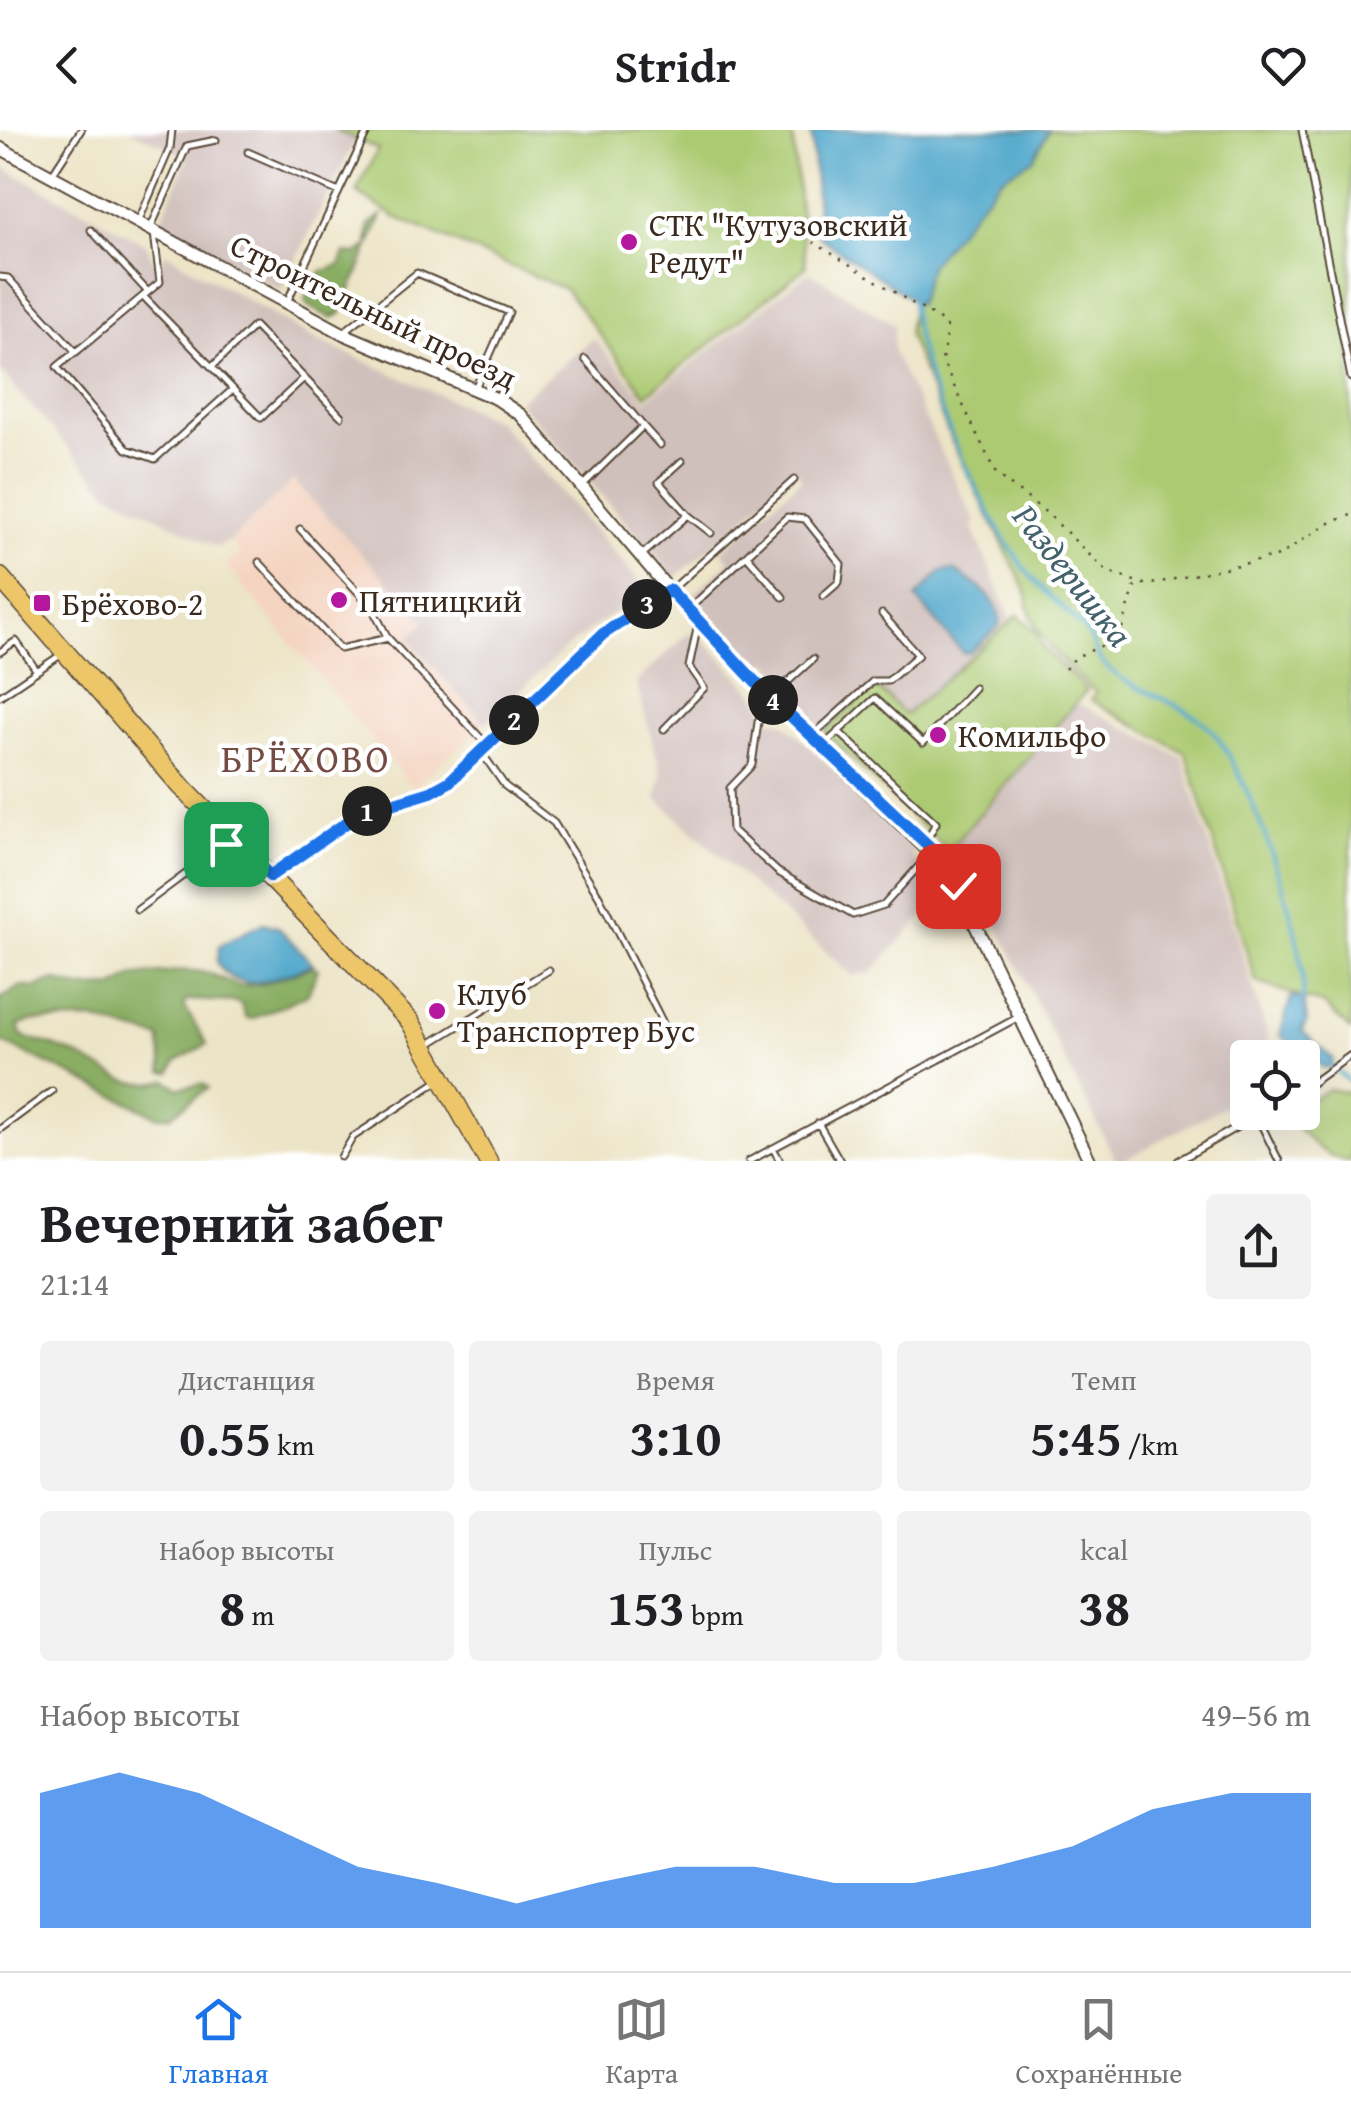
<!DOCTYPE html>
<html lang="ru">
<meta charset="utf-8">
<style>
:root{--surface:#fff;--page:#f2f2f2;--text:#202124;--muted:#757577;--line:#e0e0e0;--accent:#1a73e8}
body{margin:0;font-family:"Gentium Book Plus",serif;background:var(--page);color:var(--text);height:100vh;display:flex;flex-direction:column;font-size:38px;white-space:nowrap}
*{box-sizing:border-box;margin:0}
p{font-size:32px;color:var(--muted)}
.icon{flex:none;width:55px;height:55px;fill:none;stroke:currentColor;stroke-width:2;stroke-linecap:round;stroke-linejoin:round}
.map{position:relative;height:1031px;overflow:hidden}
.details{display:flex;flex-direction:column;background:var(--surface);flex:1}
.details>*{flex:none}
.controls{position:absolute;left:1230px;top:910px;display:grid;gap:20px}
.controls a{display:grid;place-items:center;width:90px;height:90px;border-radius:10px;background:var(--surface);box-shadow:0 10px 40px #0002;font-size:50px}
.pin{position:absolute;display:grid;place-items:center;width:85px;height:85px;color:#fff;margin:-42px;border-radius:20px;box-shadow:0 5px 15px #0006}
.km{position:absolute;width:50px;height:50px;margin:-25px;border-radius:50%;background:#222;color:#fff;font-size:28px;line-height:50px;text-align:center}
.round{display:grid;place-items:center;flex:none;width:105px;height:105px;border-radius:10px;background:var(--page)}
.headline{display:flex;align-items:center;justify-content:space-between;height:170px;padding:0 40px}
h1{font-size:55px;font-weight:700;line-height:75px}
.figures{display:grid;grid-template-columns:repeat(3,1fr);gap:15px;height:170px;padding:10px 40px}
.figures div{display:grid;align-content:center;border-radius:10px;background:var(--page);text-align:center}
.figures b{font-size:50px;font-weight:700}
.figures small{font-size:28px;font-weight:400}
.figures p{font-size:28px}
.chart{height:280px;padding:20px 40px}
.chart p{display:flex;justify-content:space-between}
.chart svg{width:100%;height:180px;margin-top:10px;fill:var(--accent);opacity:.7}
header{display:flex;justify-content:space-between;align-items:center;height:130px;padding:0 40px;background:var(--surface);font-size:45px;font-weight:700}
.dock{display:flex;justify-content:space-around;align-items:center;height:140px;border-top:2px solid var(--line);background:var(--surface);font-size:28px;color:var(--muted)}
.dock a{display:grid;justify-items:center;gap:5px}
.dock .active{color:var(--accent)}
.map>svg:first-child{display:block}
.built{fill:#f4d3c0}
.industrial{fill:#d0c0bc}
.green{fill:#acca72;stroke:#747a48;stroke-width:2.5}
.forest{fill:#89ae64;stroke:#626c41;stroke-width:2.5}
.water{fill:#4da6ca;stroke:#446874;stroke-width:2.5}
.lines{fill:none;stroke-linecap:round;stroke-linejoin:round}
.stream{stroke:#4da6ca;stroke-width:4}
.lane-casing{stroke:#564637;stroke-width:9}
.street-casing{stroke:#564637;stroke-width:15}
.primary-casing{stroke:#564637;stroke-width:21}
.path{stroke:#564637;stroke-width:2.5;stroke-dasharray:2.5 8;stroke-linecap:butt}
.lane{stroke:#fff;stroke-width:5}
.street{stroke:#fff;stroke-width:11}
.primary{stroke:#ecc669;stroke-width:18}
.route-casing{stroke:#fff;stroke-width:20}
.route{stroke:#1a73e8;stroke-width:12}
.poi-dot{fill:#b5179e;stroke:#fff;stroke-width:4}
.labels{text-anchor:middle;dominant-baseline:central;stroke-width:9;stroke-linejoin:round;paint-order:stroke}
.poi-label{font-size:32px;fill:#3b2a1e;stroke:#fff;text-anchor:start}
.street-label{font-size:32px;fill:#3b2a1e;stroke:#fff}
.water-label{font-size:35px;font-style:italic;fill:#43626b;stroke:#fff}
.quarter-label{font-size:38px;letter-spacing:2.5px;fill:#744c43;stroke:#fff}
</style>
<header><svg class="icon" aria-label="back" viewBox="0 0 24 24"><path d="M15 5l-7 7 7 7"/></svg>Stridr<svg class="icon" aria-label="heart" viewBox="0 0 24 24"><path d="M12 20l-8-8c-3-5 5-10 8-4 3-6 11-1 8 4z"/></svg></header>
<div class="map">
<svg width="1351" height="1031" viewBox="0 0 1351 1031">
<rect width="100%" height="100%" fill="#fff"/>
<filter id="ink" filterUnits="userSpaceOnUse"><feTurbulence type="fractalNoise" baseFrequency=".01" numOctaves="2"/><feDisplacementMap in="SourceGraphic" scale="20" xChannelSelector="R" yChannelSelector="G"/><feConvolveMatrix kernelMatrix="1 2 1 2 8 2 1 2 1" color-interpolation-filters="sRGB"/></filter>
<filter id="wash" filterUnits="userSpaceOnUse"><feTurbulence type="fractalNoise" baseFrequency=".0048" numOctaves="4" result="noise"/><feDisplacementMap in="SourceGraphic" scale="40" xChannelSelector="R" yChannelSelector="G"/><feGaussianBlur stdDeviation="2.25" result="paint"/><feColorMatrix in="noise" values="0 0 0 0 0 0 0 0 0 0 0 0 0 0 0 0 0 1.4 0 .05"/><feComposite in="paint" operator="in"/></filter>
<g filter="url(#wash)">
<rect width="100%" height="100%" fill="#ece4c6"/>
<!-- built -->
<path class="built" d="M293,350L426,493L408,510L485,593L413,658L225,435L239,423L230,411Z"/>
<!-- industrial -->
<path class="industrial" d="M129,0H335L356,9L281,160L159,96L188,26Z
M0,36L146,114L154,132L164,130V122L311,207L497,291L646,459L567,517L485,593L407,509L425,492L293,350L230,411L217,417L108,362L0,241Z
M809,142L894,195L893,222L976,393L972,397L1011,488L905,585L880,559H872L824,602L773,546L777,542L768,531L756,541L689,469L730,431L721,421L802,348L797,342L675,448L518,271L594,208L646,270Z
M689,503L702,508L756,565L770,589L785,593L914,716L912,727L929,745L941,746L950,757L871,843L853,846L656,668L662,647L636,552Z
M1076,572L1182,627L1274,927L1248,928L1247,964L1122,1031H1116L992,785L948,721Z"/>
<!-- green -->
<path class="green" d="M335,0H792L806,137L646,265L565,159L395,87L356,62L378,19Z
M1049,0H1351V901L1325,875L1256,852L1186,623L1091,570L1096,563C1068,535 1027,505 1027,463L952,312L908,204C909,185 919,157 928,138C932,131 994,55 1002,48C1026,27 1031,32 1049,0Z
M1018,485L1037,503L1042,517L1087,560L948,721L824,602L871,559H879L905,585Z
M1328,959L1351,963V1031C1331,1031 1310,1013 1297,996L1303,976Z"/>
<!-- forest -->
<path class="forest" d="M382,85L341,184L331,188L307,175L305,168L321,142L340,135L345,123L357,124L368,116L369,95Z
M313,836L318,839L308,864L252,889L246,888L242,875L236,872L187,870L184,876L207,914L177,931L170,943L163,942L160,908L92,890L31,891L18,896L22,907C37,911 64,919 76,925C109,941 128,961 167,950L178,958L203,954L208,958L170,986H157L0,911V869L21,856L35,858L54,850L80,858L114,857L133,846L187,840L208,843L239,856L263,854Z"/>
<!-- water -->
<path class="water" d="M811,0H1049L1033,29L1000,49L930,135L918,174L819,107Z
M954,440C973,452 1004,470 999,496L969,523L962,522L916,468L941,442Z
M263,793L278,797L313,834C280,846 239,870 217,832L220,815Z
M1291,867L1304,870L1307,890L1302,901L1333,929L1331,937L1324,938L1280,905Z"/>
<g class="lines">
<!-- stream -->
<path class="stream" d="M912,170C913,237 985,392 1030,445C1047,466 1071,483 1088,504C1094,512 1095,523 1101,531C1131,565 1185,568 1215,604C1248,643 1316,828 1301,873
M1332,937L1351,953"/>
</g>
</g>
<g filter="url(#ink)">
<g class="lines">
<defs>
<path id="lane" d="M1302,0L1351,248
M248,22L339,62
M53,43L81,0
M139,90L170,18L172,0
M151,97L187,16L216,10
M91,100L148,162
M0,147L8,148L76,222L160,152L154,103
M143,166L261,288L304,248
M287,172L368,0
M345,201L417,143L509,182L476,256
M75,222L57,237L127,319L155,329L233,259
M212,237L254,196L341,286
M643,296L660,315
M584,354L643,296L585,229
M688,385L711,403
M300,399L371,476L388,508L488,616
M643,424L688,385L659,352L682,331
M747,426L783,467
M259,432L340,519L388,508
M690,478L787,387L805,389L841,434L839,452L823,466
M0,522L16,511L37,541
M0,566L62,524
M771,567L813,529
M774,574L758,592L752,635L730,658L732,700L778,742L853,785L884,775L928,726
M664,599L704,558L689,537L698,494
M839,602L936,693L925,713
M812,606L873,551H888L918,525L882,484
M823,616L875,568L923,613L974,558
M482,623L505,656L554,693L599,766L671,909
M272,743L359,683L431,662L449,652L603,504L670,461L794,350
M137,780L230,711
M429,914L549,840
M1302,960L1351,925
M1257,986L1279,1031
M818,993L840,1031
M0,999L52,961
M773,1018L780,1031
M341,1027L353,1007L438,951
M749,1031L1017,888
M1178,1031L1263,982"/>
<path id="street" d="M0,18L344,204L497,269L521,285L670,461L759,556L949,741L1090,1031"/>
<path id="primary" d="M0,447L182,657L410,891L488,1031"/>
</defs>
<!-- lane casing -->
<use href="#lane" class="lane-casing"/>
<!-- street casing -->
<use href="#street" class="street-casing"/>
<!-- primary casing -->
<use href="#primary" class="primary-casing"/>
<!-- path -->
<path class="path" d="M813,112L943,192L947,199L942,231L996,344L1048,384L1107,442L1147,455L1279,426L1325,395L1351,385
M1065,539L1076,527L1119,508L1135,456"/>
<!-- lane -->
<use href="#lane" class="lane"/>
<!-- street -->
<use href="#street" class="street"/>
<!-- primary -->
<use href="#primary" class="primary"/>
</g>
</g>
<g class="lines" filter="url(#ink)">
<defs>
<path id="route" d="M226,714L232,709L270,746L359,684L431,662L449,652L603,504L670,460L759,556L933,720L958,756"/>
</defs>
<!-- route casing -->
<use href="#route" class="route-casing"/>
<!-- route -->
<use href="#route" class="route"/>
</g>
<!-- markers -->
<g class="poi-dot">
<circle cx="629" cy="112" r="10"/>
<circle cx="339" cy="470" r="10"/>
<rect x="32" y="463" width="20" height="20" rx="5"/>
<circle cx="938" cy="605" r="10"/>
<circle cx="437" cy="881" r="10"/>
</g>
<g class="labels">
<!-- poi labels -->
<g class="poi-label">
<text x="649" y="94">СТК "Кутузовский<tspan x="649" dy="37">Редут"</tspan></text>
<text x="359" y="470">Пятницкий</text>
<text x="62" y="473">Брёхово-2</text>
<text x="958" y="605">Комильфо</text>
<text x="457" y="863">Клуб<tspan x="457" dy="37">Транспортер Бус</tspan></text>
</g>
<!-- street labels -->
<g class="street-label">
<text transform="translate(374 181) rotate(26)">Строительный проезд</text>
</g>
<!-- water labels -->
<g class="water-label">
<text transform="translate(1073 445) rotate(52)">Раздеришка</text>
</g>
<!-- quarter labels -->
<g class="quarter-label">
<text x="306" y="628">БРЁХОВО</text>
</g>
</g>
</svg>
<div class="controls">
<a><svg class="icon" aria-label="locate" viewBox="0 0 24 24"><circle cx="12" cy="12" r="6"/><path d="M12 2v4M12 18v4M2 12h4M18 12h4"/></svg></a>
</div>
<div class="pin" style="left:226px;top:714px;background:#1e9e55"><svg class="icon" aria-label="arrive" viewBox="0 0 24 24"><path d="M6 21V4h12l-3 4 3 4H6"/></svg></div>
<div class="pin" style="left:958px;top:756px;background:#d93025"><svg class="icon" aria-label="check" viewBox="0 0 24 24"><path d="M5 12l5 5 9-10"/></svg></div>
<b class="km" style="left:367px;top:681px">1</b>
<b class="km" style="left:514px;top:590px">2</b>
<b class="km" style="left:647px;top:474px">3</b>
<b class="km" style="left:773px;top:570px">4</b>
</div>
<section class="details">
<div class="headline"><div><h1>Вечерний забег</h1><p>21:14</p></div><a class="round"><svg class="icon" aria-label="share" viewBox="0 0 24 24"><path d="M12 15V3M7 8l5-5 5 5M5 13v7h14v-7"/></svg></a></div>
<div class="figures">
<div><p>Дистанция</p><b>0.55<small> km</small></b></div>
<div><p>Время</p><b>3:10</b></div>
<div><p>Темп</p><b>5:45<small> /km</small></b></div>
</div>
<div class="figures">
<div><p>Набор высоты</p><b>8<small> m</small></b></div>
<div><p>Пульс</p><b>153<small> bpm</small></b></div>
<div><p>kcal</p><b>38</b></div>
</div>
<div class="chart"><p><span>Набор высоты</span>49–56 m</p>
<svg viewBox="0 0 160 44" preserveAspectRatio="none"><path d="M0 44V11L10 6L20 11L30 20L40 29L50 33L60 38L70 33L80 29L90 29L100 33L110 33L120 29L130 24L140 15L150 11L160 11V44z"/></svg>
</div>
</section>
<nav class="dock">
<a class="active"><svg class="icon" aria-label="home" viewBox="0 0 24 24"><path d="M3 11l9-7 9 7M6 9v11h12V9"/></svg>Главная</a>
<a><svg class="icon" aria-label="map" viewBox="0 0 24 24"><path d="M3 6l6-2 6 2 6-2v14l-6 2-6-2-6 2zM9 4v14M15 6v14"/></svg>Карта</a>
<a><svg class="icon" aria-label="saved" viewBox="0 0 24 24"><path d="M7 4h10v16l-5-4-5 4z"/></svg>Сохранённые</a>
</nav>
